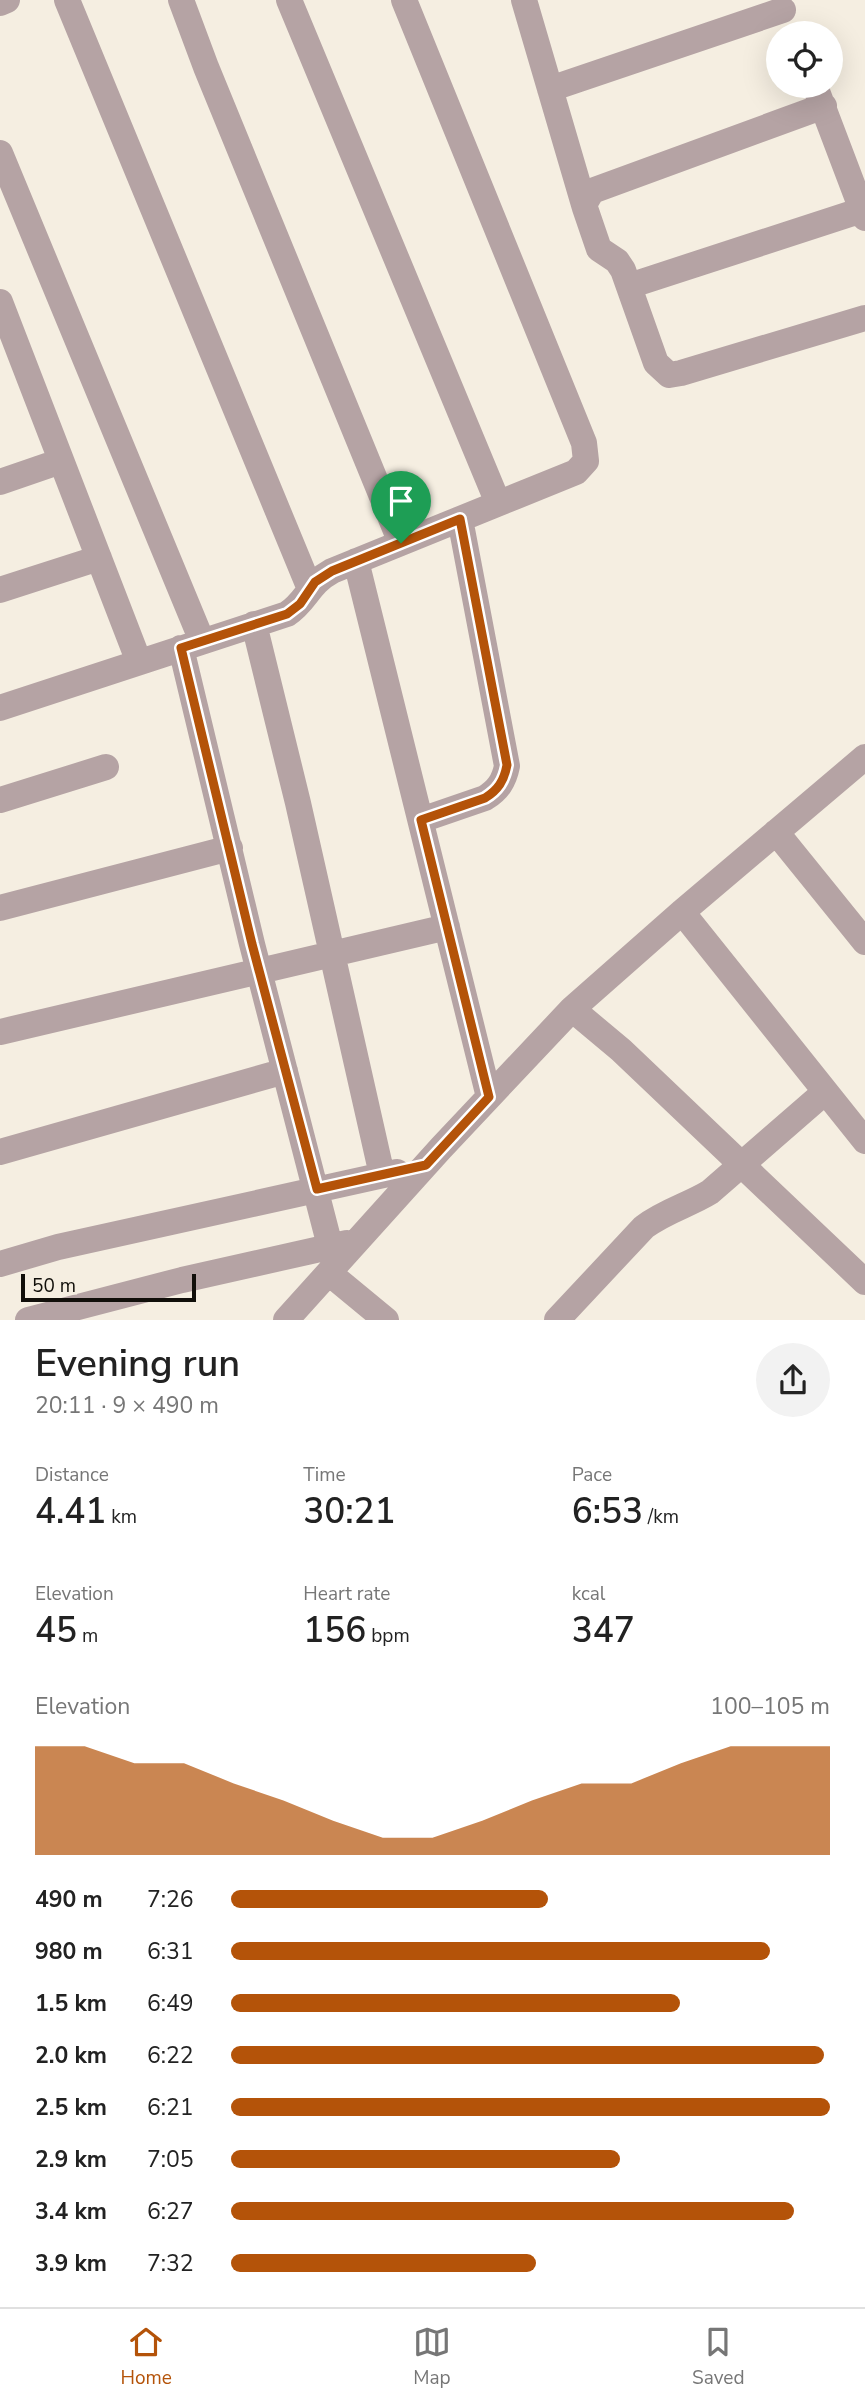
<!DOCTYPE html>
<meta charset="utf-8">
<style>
:root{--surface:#fff;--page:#f2f2f2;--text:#222;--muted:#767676;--line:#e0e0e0;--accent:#b45309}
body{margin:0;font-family:"Nunito Sans",sans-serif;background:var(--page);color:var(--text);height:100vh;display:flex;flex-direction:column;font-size:26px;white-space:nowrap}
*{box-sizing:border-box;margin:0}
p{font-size:23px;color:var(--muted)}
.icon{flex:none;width:38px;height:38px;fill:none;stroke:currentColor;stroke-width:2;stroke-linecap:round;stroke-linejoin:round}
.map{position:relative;height:1320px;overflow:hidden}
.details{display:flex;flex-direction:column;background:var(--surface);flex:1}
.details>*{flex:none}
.fabs{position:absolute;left:766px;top:21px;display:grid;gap:14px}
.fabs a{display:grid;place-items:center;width:77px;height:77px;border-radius:50%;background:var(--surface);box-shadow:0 7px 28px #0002;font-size:35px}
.scale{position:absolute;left:21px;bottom:18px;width:175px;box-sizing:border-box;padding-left:7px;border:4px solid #110f0a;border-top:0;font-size:19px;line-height:24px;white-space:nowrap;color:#110f0a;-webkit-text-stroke:5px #f5eee1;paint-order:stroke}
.pin{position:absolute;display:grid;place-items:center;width:60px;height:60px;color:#fff;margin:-72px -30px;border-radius:50% 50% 50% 0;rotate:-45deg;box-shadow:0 0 7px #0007}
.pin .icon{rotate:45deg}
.round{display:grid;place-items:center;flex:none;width:74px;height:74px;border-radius:37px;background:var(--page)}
.head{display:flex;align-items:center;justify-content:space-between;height:119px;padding:0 35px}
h1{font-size:38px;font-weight:600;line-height:52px}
.metrics{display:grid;grid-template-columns:repeat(3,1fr);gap:10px;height:119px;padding:7px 35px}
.metrics div{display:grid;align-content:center}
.metrics b{font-size:35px;font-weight:600}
.metrics small{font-size:19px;font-weight:400}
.metrics p{font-size:19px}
.chart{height:196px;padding:14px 35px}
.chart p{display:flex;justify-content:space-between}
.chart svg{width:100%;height:126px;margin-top:7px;fill:var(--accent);opacity:.7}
ul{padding:0 35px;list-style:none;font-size:23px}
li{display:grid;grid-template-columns:112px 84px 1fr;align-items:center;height:52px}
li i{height:18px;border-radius:9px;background:var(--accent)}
.tab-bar{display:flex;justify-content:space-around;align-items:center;height:98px;border-top:2px solid var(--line);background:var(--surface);font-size:19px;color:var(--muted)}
.tab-bar a{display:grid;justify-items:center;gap:4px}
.tab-bar .current{color:var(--accent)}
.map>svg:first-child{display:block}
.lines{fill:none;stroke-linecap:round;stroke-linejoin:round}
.minor{stroke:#b5a3a4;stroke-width:26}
.route-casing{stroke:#fff;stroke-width:14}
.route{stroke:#b45309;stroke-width:9}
</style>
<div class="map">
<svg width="865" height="1320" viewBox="0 0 865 1320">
<rect width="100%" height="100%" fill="#f5eee1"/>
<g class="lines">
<!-- minor -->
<path class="minor" d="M67,0L310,589
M181,0L206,67L401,543
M289,0L498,503
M524,0L585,208
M0,3L7,0
M815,86L865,218
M550,89L783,10
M824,106L592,191L585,203V208L599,249L617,261L623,270L656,363L669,375L681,373L865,318
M0,153L202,641
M629,286L862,210
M0,302L139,662
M0,482L61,461
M356,561L489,1097
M0,590L99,558
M254,624L298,803L382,1175
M181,648L252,944L330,1246
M0,708L287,614C307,601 308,584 332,571L576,472L586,461L584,443L404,0
M0,800L106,767
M421,820L485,798C498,790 504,781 507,766L460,519
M776,832L865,942
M0,908L230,848
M682,912L865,1141
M572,1009L621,1050L865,1282
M0,1032L447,927
M0,1152L285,1071
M0,1264L58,1247L397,1172
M329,1273L386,1320
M28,1320L182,1280L347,1243
M286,1320L441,1148L572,1009L682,912L865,757
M557,1320L644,1227C665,1211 689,1205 710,1192L825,1092"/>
</g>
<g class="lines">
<defs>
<path id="route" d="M460,519L507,765C504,781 498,790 485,798L421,820L489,1097L426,1165L317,1189L252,944L181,648L287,614L300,604L315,582L332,571Z"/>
</defs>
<!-- route casing -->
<use href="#route" class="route-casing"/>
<!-- route -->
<use href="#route" class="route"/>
</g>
</svg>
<div class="fabs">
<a><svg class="icon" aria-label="locate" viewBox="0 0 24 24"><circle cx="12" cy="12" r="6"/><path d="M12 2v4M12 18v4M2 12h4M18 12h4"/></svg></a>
</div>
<div class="scale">50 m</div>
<div class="pin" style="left:401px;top:543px;background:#1e9e55"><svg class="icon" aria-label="arrive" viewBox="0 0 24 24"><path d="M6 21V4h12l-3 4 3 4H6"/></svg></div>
</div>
<section class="details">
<div class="head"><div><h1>Evening run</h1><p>20:11 · 9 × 490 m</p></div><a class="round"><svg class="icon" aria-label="share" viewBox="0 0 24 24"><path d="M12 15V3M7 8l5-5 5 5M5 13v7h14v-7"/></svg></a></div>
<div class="metrics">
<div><p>Distance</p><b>4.41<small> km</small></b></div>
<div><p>Time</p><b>30:21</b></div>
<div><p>Pace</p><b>6:53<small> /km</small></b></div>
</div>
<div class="metrics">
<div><p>Elevation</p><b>45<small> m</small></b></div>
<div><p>Heart rate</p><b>156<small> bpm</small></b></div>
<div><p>kcal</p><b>347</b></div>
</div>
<div class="chart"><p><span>Elevation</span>100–105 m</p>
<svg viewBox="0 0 160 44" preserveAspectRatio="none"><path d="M0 44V6L10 6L20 12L30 12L40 19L50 25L60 32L70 38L80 38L90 32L100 25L110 19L120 19L130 12L140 6L150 6L160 6V44z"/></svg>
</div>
<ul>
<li><b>490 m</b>7:26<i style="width:53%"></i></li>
<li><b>980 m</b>6:31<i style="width:90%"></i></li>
<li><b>1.5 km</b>6:49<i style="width:75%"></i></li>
<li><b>2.0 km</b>6:22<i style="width:99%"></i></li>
<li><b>2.5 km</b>6:21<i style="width:100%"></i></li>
<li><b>2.9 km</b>7:05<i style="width:65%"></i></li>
<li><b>3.4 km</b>6:27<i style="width:94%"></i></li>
<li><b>3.9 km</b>7:32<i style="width:51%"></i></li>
</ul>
</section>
<nav class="tab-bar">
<a class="current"><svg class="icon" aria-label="home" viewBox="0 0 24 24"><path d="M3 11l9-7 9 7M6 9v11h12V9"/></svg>Home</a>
<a><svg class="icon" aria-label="map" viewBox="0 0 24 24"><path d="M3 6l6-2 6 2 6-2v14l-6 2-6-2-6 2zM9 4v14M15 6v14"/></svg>Map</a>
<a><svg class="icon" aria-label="saved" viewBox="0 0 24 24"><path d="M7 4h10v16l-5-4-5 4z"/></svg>Saved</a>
</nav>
